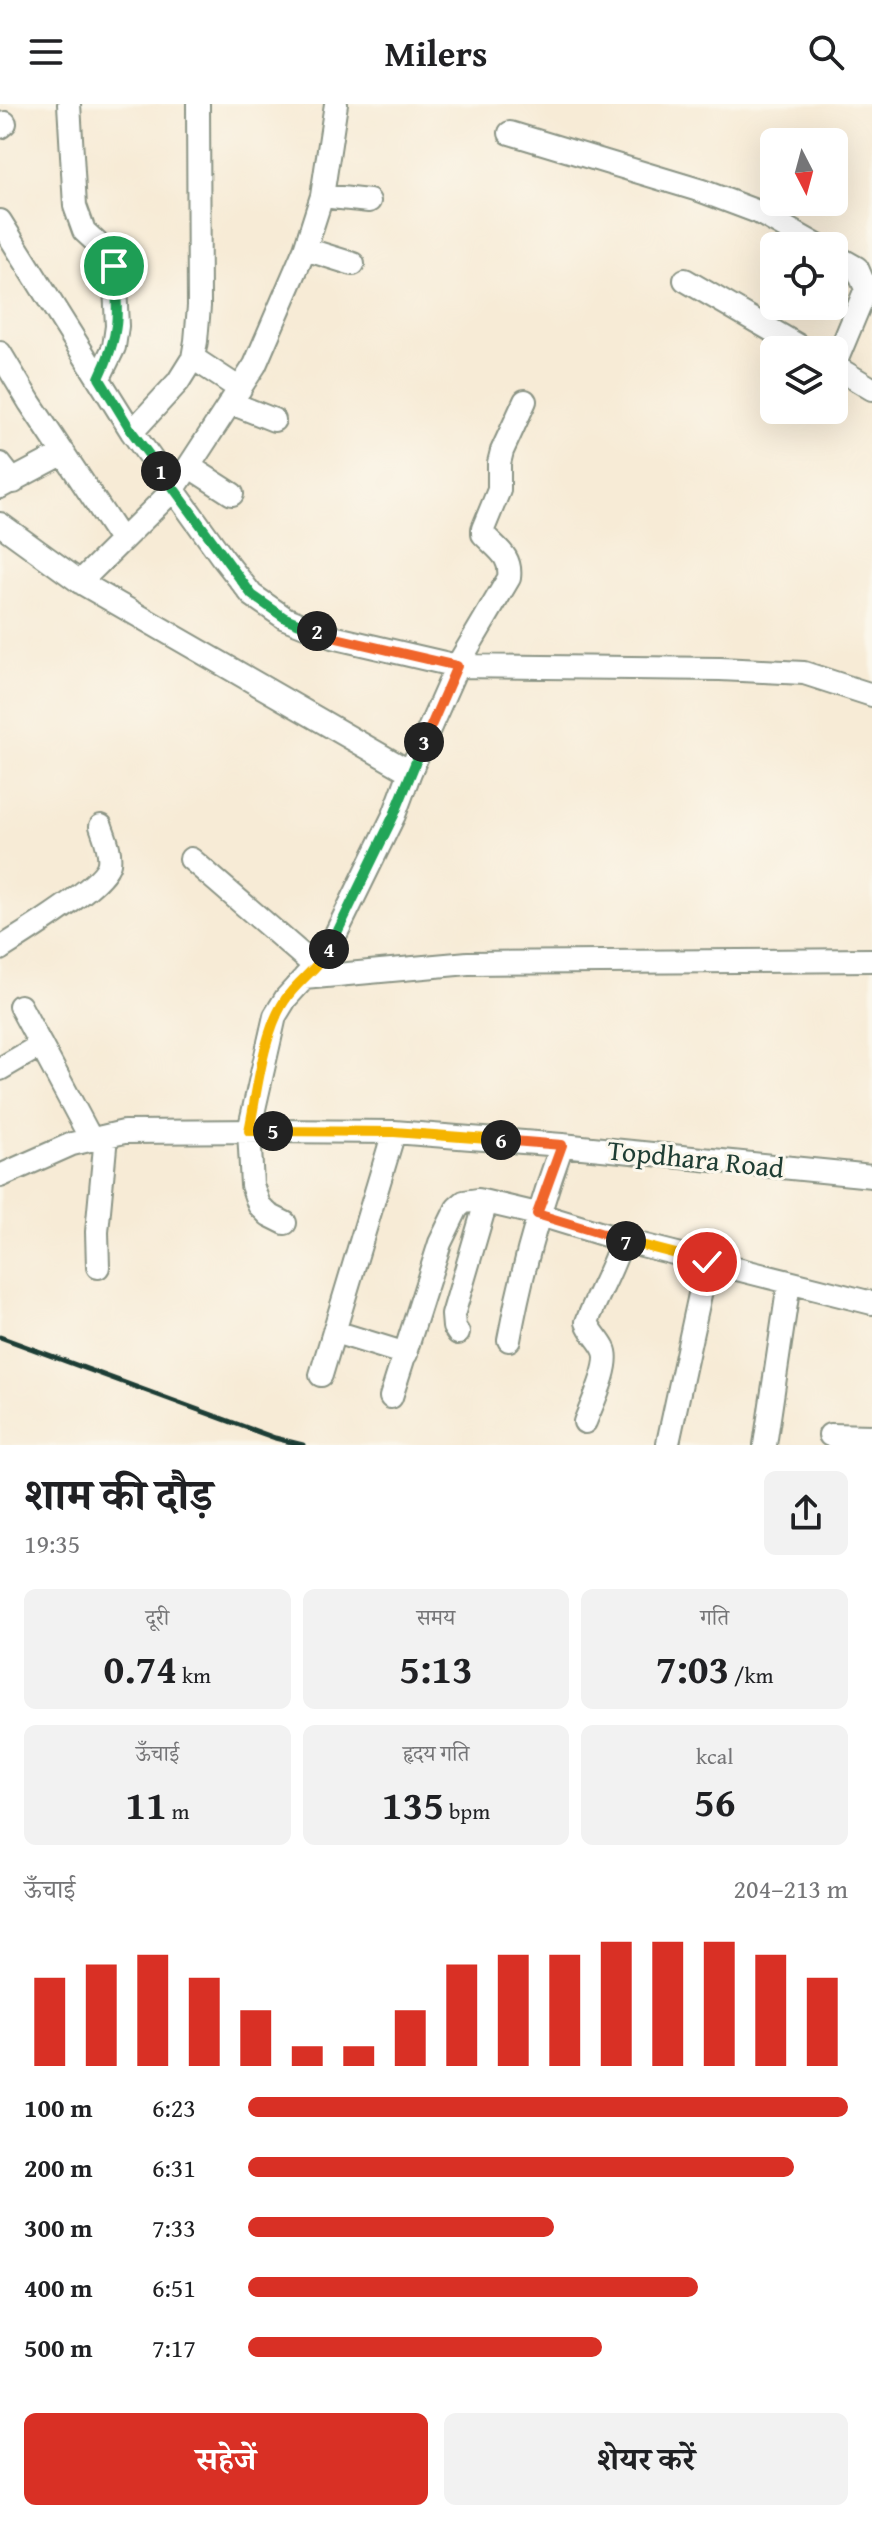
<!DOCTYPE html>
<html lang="hi">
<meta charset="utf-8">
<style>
:root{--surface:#fff;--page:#f2f2f2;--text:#202124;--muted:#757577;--accent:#d93025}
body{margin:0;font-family:"Gentium Book Plus","Noto Serif Devanagari",serif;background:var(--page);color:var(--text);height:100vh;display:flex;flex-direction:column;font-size:30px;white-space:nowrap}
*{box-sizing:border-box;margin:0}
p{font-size:26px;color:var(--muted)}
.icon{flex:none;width:44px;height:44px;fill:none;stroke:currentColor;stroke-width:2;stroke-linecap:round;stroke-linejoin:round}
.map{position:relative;height:1341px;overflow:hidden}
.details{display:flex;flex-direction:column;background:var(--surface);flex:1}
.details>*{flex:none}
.needle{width:52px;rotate:174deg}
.buttons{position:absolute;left:760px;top:24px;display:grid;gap:16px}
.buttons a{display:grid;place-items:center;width:88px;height:88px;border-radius:12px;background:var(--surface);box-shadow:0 8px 32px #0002;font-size:40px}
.pin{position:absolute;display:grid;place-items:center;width:68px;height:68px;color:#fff;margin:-34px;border:4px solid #fff;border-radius:50%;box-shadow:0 2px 8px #0007}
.km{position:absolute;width:40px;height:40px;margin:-20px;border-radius:50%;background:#222;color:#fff;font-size:22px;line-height:40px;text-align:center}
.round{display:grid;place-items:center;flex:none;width:84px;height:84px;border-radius:12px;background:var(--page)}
.overview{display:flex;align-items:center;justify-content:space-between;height:136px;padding:0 24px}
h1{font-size:44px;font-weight:700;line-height:60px}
.figures{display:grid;grid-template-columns:repeat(3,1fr);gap:12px;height:136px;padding:8px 24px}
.figures div{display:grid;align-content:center;border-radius:12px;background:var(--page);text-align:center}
.figures b{font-size:40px;font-weight:700}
.figures small{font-size:22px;font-weight:400}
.figures p{font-size:22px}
.chart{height:224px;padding:16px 24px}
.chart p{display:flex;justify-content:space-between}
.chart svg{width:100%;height:144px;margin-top:8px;stroke:var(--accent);stroke-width:6}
.primary-button{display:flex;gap:16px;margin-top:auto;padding:16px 24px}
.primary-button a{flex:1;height:92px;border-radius:12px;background:var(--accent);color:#fff;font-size:32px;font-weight:700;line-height:92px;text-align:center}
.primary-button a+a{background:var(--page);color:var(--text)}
ul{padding:0 24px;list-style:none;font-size:26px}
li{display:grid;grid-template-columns:128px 96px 1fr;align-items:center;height:60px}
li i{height:20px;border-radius:10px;background:var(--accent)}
header{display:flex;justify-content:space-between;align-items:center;height:104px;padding:0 24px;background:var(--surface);font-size:36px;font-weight:700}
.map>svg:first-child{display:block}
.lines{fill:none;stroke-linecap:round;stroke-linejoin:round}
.minor-casing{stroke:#8b9485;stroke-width:26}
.minor{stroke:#fff;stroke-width:22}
.rail{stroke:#1f3d34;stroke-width:5}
.split-1-casing{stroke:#fff;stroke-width:16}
.split-2-casing{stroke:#fff;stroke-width:16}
.split-3-casing{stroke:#fff;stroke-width:16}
.split-4-casing{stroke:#fff;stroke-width:16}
.split-5-casing{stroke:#fff;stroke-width:16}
.split-6-casing{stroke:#fff;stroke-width:16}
.split-7-casing{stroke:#fff;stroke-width:16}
.split-8-casing{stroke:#fff;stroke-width:16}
.split-1{stroke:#22a559;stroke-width:10}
.split-2{stroke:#22a559;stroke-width:10}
.split-3{stroke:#f0652b;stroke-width:10}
.split-4{stroke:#22a559;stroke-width:10}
.split-5{stroke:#f5b400;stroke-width:10}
.split-6{stroke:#f5b400;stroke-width:10}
.split-7{stroke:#f0652b;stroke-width:10}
.split-8{stroke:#f5b400;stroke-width:10}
.labels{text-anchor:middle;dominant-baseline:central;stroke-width:6;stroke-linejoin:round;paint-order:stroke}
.street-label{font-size:28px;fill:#1f3d34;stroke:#fbf7ec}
</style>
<header><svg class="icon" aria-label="menu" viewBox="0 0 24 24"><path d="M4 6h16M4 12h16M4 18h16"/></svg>Milers<svg class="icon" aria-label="search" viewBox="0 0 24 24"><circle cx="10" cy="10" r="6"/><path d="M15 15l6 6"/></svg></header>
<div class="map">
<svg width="872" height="1341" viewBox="0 0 872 1341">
<rect width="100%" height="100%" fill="#fbf7ec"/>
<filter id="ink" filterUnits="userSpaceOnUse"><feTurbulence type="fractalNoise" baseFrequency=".0125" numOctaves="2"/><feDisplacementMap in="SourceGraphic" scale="16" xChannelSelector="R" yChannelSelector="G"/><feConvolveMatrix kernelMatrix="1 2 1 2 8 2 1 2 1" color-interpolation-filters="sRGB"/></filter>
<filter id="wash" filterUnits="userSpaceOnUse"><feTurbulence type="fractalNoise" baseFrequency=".006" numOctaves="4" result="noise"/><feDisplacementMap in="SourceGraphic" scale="32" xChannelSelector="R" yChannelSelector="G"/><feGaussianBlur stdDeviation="1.8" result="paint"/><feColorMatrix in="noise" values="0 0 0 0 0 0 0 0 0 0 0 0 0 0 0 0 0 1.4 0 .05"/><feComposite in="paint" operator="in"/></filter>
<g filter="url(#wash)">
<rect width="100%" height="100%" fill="#f7ebd6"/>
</g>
<g filter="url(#ink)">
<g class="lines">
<defs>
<path id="minor" d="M69,0L75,102L84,127L110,151L114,162L117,222L114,243L99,274
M0,23L5,19
M510,29L702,87L758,108L818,142
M322,92L369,97
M0,117L132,328L222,453L252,491L285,514L332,533L457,562L720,565L804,569L872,591
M305,145L353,160
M834,151L857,164L866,185L834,262
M685,176L806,246
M0,249L30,299L121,436
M193,254L240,285
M834,262L872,285
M231,299L274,316
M132,328L178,278L193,254L196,237L199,202L198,0
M0,360L14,378
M190,363L232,390
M0,383L64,349
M0,420L80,478L410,668
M80,478L174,385L255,261L305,145L322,92L336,0
M191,755L316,863
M0,845C21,831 106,780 109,759C111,747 105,734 101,722
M304,874L468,859L872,856
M20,902L91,1035
M0,965L41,941
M0,1072L72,1040L124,1028L267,1027L394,1028L562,1041L872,1072
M285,1119L269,1111L259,1101L252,1081L249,1027L275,912L286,894L326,850L394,711L410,668L457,562L509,474C512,452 497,445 483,430V425L499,386V359L502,347L525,297
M98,1163L97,1128L106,1032
M335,1228L406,1250
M458,1229L454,1223L453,1211L486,1098
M509,1236C521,1169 539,1105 562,1041
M321,1271L394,1028
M391,1293L440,1139L457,1104L464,1098L478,1096L537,1110L622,1136L872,1199
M585,1318C591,1302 612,1260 604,1245C599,1235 591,1229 587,1218C598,1189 613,1165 622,1136
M830,1331L872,1332
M668,1339L707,1158
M765,1341L789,1179"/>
</defs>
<!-- minor casing -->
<use href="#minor" class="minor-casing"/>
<!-- minor -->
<use href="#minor" class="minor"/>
<!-- rail -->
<path class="rail" d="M0,1233L275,1334L303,1341"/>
</g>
</g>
<g class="lines" filter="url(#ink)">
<defs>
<path id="split-1" d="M114,162C119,210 120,230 99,274L132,328L161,367"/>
<path id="split-2" d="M161,367L252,491L285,514L317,527"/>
<path id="split-3" d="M317,527L332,533L457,562L424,638"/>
<path id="split-4" d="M329,845L394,711L424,638"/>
<path id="split-5" d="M273,1027H249C257,989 263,928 285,896C297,877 318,865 329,845"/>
<path id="split-6" d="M273,1027L394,1028L501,1036"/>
<path id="split-7" d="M501,1036L562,1041L537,1110L626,1137"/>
<path id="split-8" d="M626,1137L707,1158"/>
</defs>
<!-- split-1 casing -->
<use href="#split-1" class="split-1-casing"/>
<!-- split-2 casing -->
<use href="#split-2" class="split-2-casing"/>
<!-- split-3 casing -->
<use href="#split-3" class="split-3-casing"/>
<!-- split-4 casing -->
<use href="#split-4" class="split-4-casing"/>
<!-- split-5 casing -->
<use href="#split-5" class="split-5-casing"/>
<!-- split-6 casing -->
<use href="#split-6" class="split-6-casing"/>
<!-- split-7 casing -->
<use href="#split-7" class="split-7-casing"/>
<!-- split-8 casing -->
<use href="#split-8" class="split-8-casing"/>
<!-- split-1 -->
<use href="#split-1" class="split-1"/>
<!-- split-2 -->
<use href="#split-2" class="split-2"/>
<!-- split-3 -->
<use href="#split-3" class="split-3"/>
<!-- split-4 -->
<use href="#split-4" class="split-4"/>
<!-- split-5 -->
<use href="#split-5" class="split-5"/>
<!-- split-6 -->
<use href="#split-6" class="split-6"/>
<!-- split-7 -->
<use href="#split-7" class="split-7"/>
<!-- split-8 -->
<use href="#split-8" class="split-8"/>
</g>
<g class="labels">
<!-- street labels -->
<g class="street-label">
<text transform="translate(696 1054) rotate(6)">Topdhara Road</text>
</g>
</g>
</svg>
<div class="buttons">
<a><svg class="needle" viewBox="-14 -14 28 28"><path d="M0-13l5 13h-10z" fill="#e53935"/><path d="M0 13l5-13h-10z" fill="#757577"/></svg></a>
<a><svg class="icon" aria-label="locate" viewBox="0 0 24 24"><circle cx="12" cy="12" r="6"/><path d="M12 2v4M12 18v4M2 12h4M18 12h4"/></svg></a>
<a><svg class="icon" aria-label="layers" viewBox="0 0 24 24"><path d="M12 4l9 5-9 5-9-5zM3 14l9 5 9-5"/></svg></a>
</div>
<div class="pin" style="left:114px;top:162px;background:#1e9e55"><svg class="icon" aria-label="arrive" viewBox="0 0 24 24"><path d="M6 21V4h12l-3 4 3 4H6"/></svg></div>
<div class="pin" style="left:707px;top:1158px;background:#d93025"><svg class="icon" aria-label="check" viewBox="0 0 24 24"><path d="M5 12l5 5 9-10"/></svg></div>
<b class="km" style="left:161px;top:367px">1</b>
<b class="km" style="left:317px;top:527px">2</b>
<b class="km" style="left:424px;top:638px">3</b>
<b class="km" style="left:329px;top:845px">4</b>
<b class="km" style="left:273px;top:1027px">5</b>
<b class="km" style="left:501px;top:1036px">6</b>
<b class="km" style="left:626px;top:1137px">7</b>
</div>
<section class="details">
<div class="overview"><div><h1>शाम की दौड़</h1><p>19:35</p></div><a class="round"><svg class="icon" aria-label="share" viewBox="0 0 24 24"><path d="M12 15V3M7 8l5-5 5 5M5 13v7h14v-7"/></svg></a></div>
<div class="figures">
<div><p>दूरी</p><b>0.74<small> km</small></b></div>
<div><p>समय</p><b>5:13</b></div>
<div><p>गति</p><b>7:03<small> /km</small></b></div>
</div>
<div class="figures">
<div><p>ऊँचाई</p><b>11<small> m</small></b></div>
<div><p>हृदय गति</p><b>135<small> bpm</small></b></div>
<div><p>kcal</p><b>56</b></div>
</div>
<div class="chart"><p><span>ऊँचाई</span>204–213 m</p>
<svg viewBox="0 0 160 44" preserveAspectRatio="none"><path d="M5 44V17M15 44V13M25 44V10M35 44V17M45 44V27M55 44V38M65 44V38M75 44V27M85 44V13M95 44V10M105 44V10M115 44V6M125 44V6M135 44V6M145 44V10M155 44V17"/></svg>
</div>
<ul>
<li><b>100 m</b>6:23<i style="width:100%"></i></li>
<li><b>200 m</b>6:31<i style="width:91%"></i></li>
<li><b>300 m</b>7:33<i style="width:51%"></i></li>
<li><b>400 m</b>6:51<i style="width:75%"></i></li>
<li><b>500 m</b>7:17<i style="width:59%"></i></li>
</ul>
<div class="primary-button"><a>सहेजें</a><a>शेयर करें</a></div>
</section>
